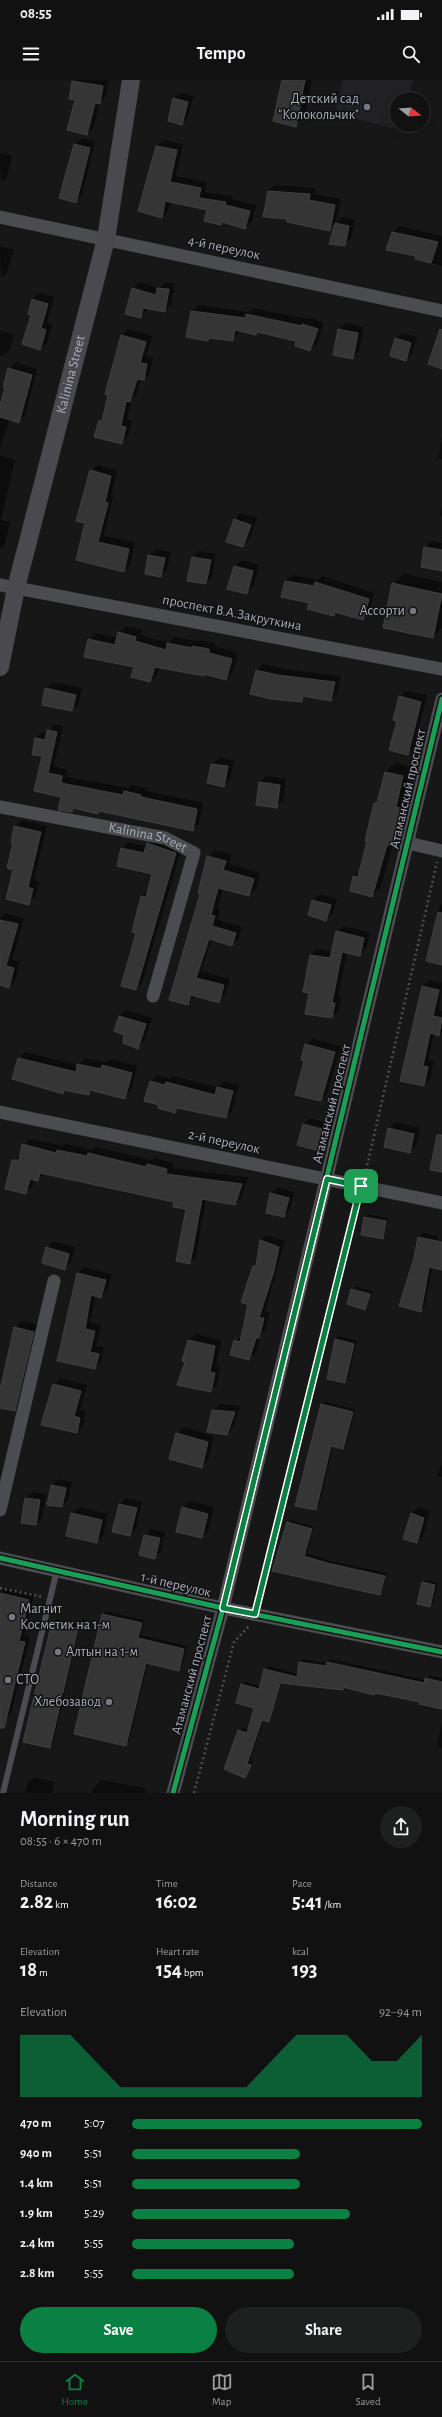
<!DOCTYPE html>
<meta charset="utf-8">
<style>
:root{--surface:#111;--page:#1e1f1f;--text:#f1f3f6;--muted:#9c9d9f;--line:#303131;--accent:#0b8043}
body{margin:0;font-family:"Alegreya Sans",sans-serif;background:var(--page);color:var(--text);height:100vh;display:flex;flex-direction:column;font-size:15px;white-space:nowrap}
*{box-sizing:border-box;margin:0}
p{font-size:13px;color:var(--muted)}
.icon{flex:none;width:22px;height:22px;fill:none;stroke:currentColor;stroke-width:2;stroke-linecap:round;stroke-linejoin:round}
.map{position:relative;height:1713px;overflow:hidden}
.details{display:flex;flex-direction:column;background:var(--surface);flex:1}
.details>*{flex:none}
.needle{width:26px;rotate:107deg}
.controls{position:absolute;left:390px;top:12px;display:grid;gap:8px}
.controls a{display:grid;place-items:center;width:40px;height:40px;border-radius:50%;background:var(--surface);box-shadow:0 2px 10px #0003,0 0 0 1px var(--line);font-size:20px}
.pin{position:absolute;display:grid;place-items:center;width:34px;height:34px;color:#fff;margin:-17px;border-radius:8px;box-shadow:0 2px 6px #0006}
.round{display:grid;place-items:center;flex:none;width:42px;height:42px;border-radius:21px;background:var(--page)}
.overview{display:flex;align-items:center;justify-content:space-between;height:68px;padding:0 20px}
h1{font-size:22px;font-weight:700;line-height:30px}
.stats{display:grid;grid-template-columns:repeat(3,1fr);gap:6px;height:68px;padding:4px 20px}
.stats div{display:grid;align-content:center}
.stats b{font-size:20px;font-weight:700}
.stats small{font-size:11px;font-weight:400}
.stats p{font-size:11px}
.chart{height:112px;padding:8px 20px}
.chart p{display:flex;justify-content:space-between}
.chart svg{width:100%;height:72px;margin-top:4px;fill:var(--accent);opacity:.7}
.cta{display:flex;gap:8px;margin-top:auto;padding:8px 20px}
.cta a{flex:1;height:46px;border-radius:24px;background:var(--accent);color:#fff;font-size:16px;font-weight:700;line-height:46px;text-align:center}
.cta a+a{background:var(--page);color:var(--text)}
ul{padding:0 20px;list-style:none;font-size:13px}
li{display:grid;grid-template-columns:64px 48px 1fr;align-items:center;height:30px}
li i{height:10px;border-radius:5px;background:var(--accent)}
.status{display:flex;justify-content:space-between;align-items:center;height:28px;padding:0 20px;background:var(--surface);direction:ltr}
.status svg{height:11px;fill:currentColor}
header{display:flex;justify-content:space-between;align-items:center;height:52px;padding:0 20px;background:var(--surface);font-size:18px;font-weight:700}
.dock{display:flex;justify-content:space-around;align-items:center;height:56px;border-top:1px solid var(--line);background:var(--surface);font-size:11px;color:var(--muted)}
.dock a{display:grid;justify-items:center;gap:2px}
.dock .current{color:var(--accent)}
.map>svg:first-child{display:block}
.built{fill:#212123}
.shadow{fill:#0007}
.building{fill:#353536;stroke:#3f4043}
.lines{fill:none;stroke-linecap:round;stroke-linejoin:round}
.path{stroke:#4d4e52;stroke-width:2.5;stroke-dasharray:2 3;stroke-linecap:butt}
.lane{stroke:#4b4c50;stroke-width:6}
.street{stroke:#4b4c50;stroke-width:13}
.secondary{stroke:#4a4a4e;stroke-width:18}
.cycleway-casing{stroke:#111113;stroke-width:8}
.cycleway{stroke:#1a9f57;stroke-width:5}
.route-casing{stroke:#fff;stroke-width:8}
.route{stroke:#0b8043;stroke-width:5}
.poi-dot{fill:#757880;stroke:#111113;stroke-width:1.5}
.labels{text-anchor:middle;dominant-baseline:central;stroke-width:3;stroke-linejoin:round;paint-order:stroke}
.poi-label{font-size:14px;fill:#a8adb8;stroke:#111113;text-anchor:end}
.street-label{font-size:14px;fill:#a8adb8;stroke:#111113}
</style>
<div class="status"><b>08:55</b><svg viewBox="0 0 49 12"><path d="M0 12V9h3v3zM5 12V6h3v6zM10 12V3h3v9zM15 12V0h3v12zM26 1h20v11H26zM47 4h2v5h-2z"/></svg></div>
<header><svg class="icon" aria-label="menu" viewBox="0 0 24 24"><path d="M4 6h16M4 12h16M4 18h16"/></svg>Tempo<svg class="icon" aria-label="search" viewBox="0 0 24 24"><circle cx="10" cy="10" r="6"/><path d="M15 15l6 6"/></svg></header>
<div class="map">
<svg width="442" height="1713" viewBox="0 0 442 1713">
<rect width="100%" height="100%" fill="#171717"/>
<!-- built -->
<path class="built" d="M343,0H413L408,19H397V45H402L401,50L335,34Z"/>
<!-- shadow -->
<path class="shadow" d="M75,0H109L106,16L100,23L93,48L87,54L76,19L70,18Z
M283,0H312L305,36L295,46Z
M180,13L194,16L188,37L182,44L174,19Z
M82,58L95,61L82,115L75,122L60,117L75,64Z
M163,60L183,64L176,96L207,102L205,112L232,116L231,119L256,125L252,142L245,148L223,141L221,143L208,129L170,121L168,131L162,137L157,66Z
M0,73L12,76L7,97L1,103Z
M275,105L316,108L314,114L341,119L336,143L329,150L289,138L268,111Z
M342,137L355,140L351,158L344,165L336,144Z
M399,146L442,156V186L416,178L417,176L387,169L393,152Z
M0,166L14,170L7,192L1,198Z
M139,202L159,208L165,202L175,203L171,224L165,231L148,228L141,237L133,209Z
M39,213L54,217L47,242L52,244L47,263L40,269L23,264L32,234L29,233L32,219Z
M198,225L249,232L253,228L308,239L310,238L324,243L317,264L310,270L297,261L259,251L256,254L240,250L233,260L211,257L208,260L192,232Z
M345,243L364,247L359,271L353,278L339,249Z
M128,249L152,256L146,276L153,278L150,293L144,299H141L136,315L131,320L127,340L132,341L128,356L122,363L100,341L104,336L121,255Z
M0,250L14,255L10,269L3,276L0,275Z
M403,253L417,257L412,274L405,280L396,259Z
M16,282L37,289L25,335L19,342L10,339L0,368V325L9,289Z
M442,358V379L438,378Z
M0,376L15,379L1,440L10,442L5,464L0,469Z
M97,385L117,390L111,416L113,417L104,456L135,462L130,485L124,491L77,479L86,443L91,391Z
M442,425V436H440Z
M241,433L257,438L249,460L243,466L227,461L235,439Z
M432,461L442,463V490L425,467Z
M156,469L171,472L167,490L160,496L149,475Z
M199,471L216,474L212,497L206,503L188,500L193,477Z
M241,480L259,485L253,507L246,513L235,486Z
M403,494L442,502V548L433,557L393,504Z
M292,495L318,500L322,496L374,513L369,532L362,539L337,531L333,535L310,523L282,517L286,501Z
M126,546L142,550L141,555L169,563L174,557L198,561L200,560L215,563V566L238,573L232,593L226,599L205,593L203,595L159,587L157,595L150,601L135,586L89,560L95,553L118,558L119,553Z
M263,584L284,589L341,596L337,613L331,620L307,615L302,620L257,590Z
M52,602L82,608L78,624L72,630L46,609Z
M406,611L427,615L414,667L408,674L398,640L399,617Z
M55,644L63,646L54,686L68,690L67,697L128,708L131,705L147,708V711L203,723L199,744L192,750L100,730L98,733L76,728L72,731L62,716L35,710L43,676L33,674L36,658L43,652L48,653Z
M219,678L234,680L230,699L223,706L212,685Z
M395,683L412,687L404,718L409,719L401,756L393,764L381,806L372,816L354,796L361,790L374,723L379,718L386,692Z
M266,696L286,699L283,721L277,727L260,703Z
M22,740L47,746L34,801L39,802L35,817L29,823L14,789L15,747Z
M154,757L182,766L142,903L136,909L137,853L142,816L149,810L153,793L118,785L122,768L128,762L147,766Z
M215,770L231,775L229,784L260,793L256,809L249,815L223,808L217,829L221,830L218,840L242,847L239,858L232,865L212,859L201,891L230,899L225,915L218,921L195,915L188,924L201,813L208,777Z
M320,814L337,819L333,833L326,839L309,835L313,820Z
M442,824V884L428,880L439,826Z
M5,833L24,838L12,880L20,882L15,900L9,907L0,904V838Z
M343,846L370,852L366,868L360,875L347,872L338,916L341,917L338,931L332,937L310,912L304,911L311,875L317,869L332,871L337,852Z
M429,900L442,903L439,930L442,931V951L439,954L434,953L428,980L434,981L430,999L424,1005L401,1000L423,906Z
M126,930L152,938L144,961L138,968L125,955L119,937Z
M312,959L341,966L327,1014L321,1020L305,980L306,965Z
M25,972L78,985L85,978L106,982L110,979L137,986L131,1011L124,1018L93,1009L89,1014L66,1010L62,1013L19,979Z
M157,995L170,999L173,996L217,1007L224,1001L239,1005L232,1031L226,1037L179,1028L175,1032L145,1020L151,1001Z
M310,1038L328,1043L322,1063L315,1069L304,1044Z
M395,1042L420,1048L416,1066L409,1072L389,1049Z
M30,1059L62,1066L65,1064L93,1070L96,1067L152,1080L154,1078L173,1083L172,1088L248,1097L241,1118L235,1124L206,1118L196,1177L190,1183L187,1128L175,1122L44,1093L37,1100L34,1099L32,1107L26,1113L13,1081L21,1074L23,1065Z
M277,1107L294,1112L290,1130L284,1136L271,1114Z
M368,1134L388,1138L385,1155L382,1158L362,1154L365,1137Z
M423,1153L438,1156L437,1160L442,1161V1189L432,1187L425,1226L421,1231L415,1178L419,1157Z
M267,1155L285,1161L265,1232H270L265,1251L261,1255L256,1272L249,1279L235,1261L243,1255L250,1224L254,1186L258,1182L261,1161Z
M53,1161L75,1167L71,1182L65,1189L47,1168Z
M84,1187L112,1194L107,1210L101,1217L96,1215L90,1243L101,1245L96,1266L104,1267L101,1282L95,1288L58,1280L78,1193Z
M355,1206L372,1211L365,1229L348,1223Z
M22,1241L40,1245L21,1324L15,1330L0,1326V1313L15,1248Z
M195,1254L221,1260L216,1286L220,1287L217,1305L210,1311L186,1281L189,1260Z
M339,1256L357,1261L348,1299L345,1302L336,1259Z
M60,1298L87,1305L80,1330L86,1331L83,1346L77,1352L54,1305Z
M325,1322L355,1329L346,1365L343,1368L333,1366L319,1426L316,1429L322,1325Z
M220,1324L240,1326L233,1348L227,1354L213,1331Z
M183,1347L214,1356L208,1380L201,1387L176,1354Z
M442,1383V1397L437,1396Z
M58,1399L72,1402L68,1420L62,1426L52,1406Z
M32,1412L46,1414L42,1438L36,1444L26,1418Z
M126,1418L142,1422L136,1449L130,1455L120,1425Z
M190,1421L214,1427L208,1451L201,1457L183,1427Z
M79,1427L108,1434L103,1456L96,1462L67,1455L72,1433Z
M418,1427L430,1431L423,1456L417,1462L412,1434Z
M290,1440L314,1447L307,1473L330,1481L387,1493L382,1511L379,1514L273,1490L288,1443Z
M151,1449L165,1452L161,1471L154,1478L140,1474L145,1455Z
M426,1500L438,1503L433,1523L430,1526L423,1503Z
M6,1508L34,1514L24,1555L30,1557L11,1634L6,1639L0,1638V1512Z
M106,1531L144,1540L141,1555L187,1566L182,1587L179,1590L148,1582L129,1662L126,1665L103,1534Z
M56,1539L80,1545L53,1664L50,1667L24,1661L53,1542Z
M303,1579L327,1583L330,1579L425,1600L429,1595L442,1598V1628L421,1621L345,1606L342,1608L281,1602L271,1637L268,1640L264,1639L250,1681L253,1682L245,1697L239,1651L242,1648L249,1650L255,1627L242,1605L245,1602L261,1606L265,1589L268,1586L298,1594L300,1582Z
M442,1642V1668L437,1667Z
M34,1697L55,1702L52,1713H25L28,1703Z
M101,1700L146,1708L145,1713H90Z"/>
<!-- building -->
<path class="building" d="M282,0H305L296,47L273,41Z
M72,1L103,6L100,24L95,23L87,55L67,50L75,20L69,19Z
M173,18L188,22L182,45L168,41Z
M74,64L90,68L76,123L59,118Z
M156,66L177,70L170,102L201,108L199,118L226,122L225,125L250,131L245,149L222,142L221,145L204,141L207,130L165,121L162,138L138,131Z
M268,111L310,114L309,120L335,125L330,151L287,142V139L263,137Z
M335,143L349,146L345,166L329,164Z
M392,152L438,162L431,183L415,179L416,176L386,170Z
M132,208L156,215L157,208L169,209L165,232L143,228L141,238L125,234Z
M32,219L48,224L41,248L46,250L40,270L22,264L31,235L28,234Z
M191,231L245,238L246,234L302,246V244L318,249L310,271L295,266L296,261L257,252L256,255L235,250L233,261L209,258L208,261L186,257Z
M338,249L358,253L353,279L333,275Z
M440,249L442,250V289L428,284Z
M121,255L146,262L140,283L147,284L144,300L137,299L130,322L126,321L121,346L126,347L122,364L94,357L99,340L102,341L108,315L105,314Z
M395,258L411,263L406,281L390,276Z
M8,288L32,295L19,343L0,337V325L5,308L3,307Z
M90,390L111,396L105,422L108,423L98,462L129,469L124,492L76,480L85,443L76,441Z
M234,439L251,445L243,467L226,462Z
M424,467L442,470V491L421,487Z
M148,475L165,478L161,497L145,494Z
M192,477L211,480L206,504L187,501Z
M234,486L253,491L247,514L227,509Z
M285,501L314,506L315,502L369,519L363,540L335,532L334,536L307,529L309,523L281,517Z
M392,503L442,514L433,558L383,548Z
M118,552L136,557L135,561L166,570L167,563L192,568V566L209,569V573L232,579L226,600L204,594V596L155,587L150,602L131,597L134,587L84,577L88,559L115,565Z
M256,590L277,595L335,602L331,621L303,616L302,622L271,619L250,614Z
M45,608L76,615L72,631L42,625Z
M399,616L421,622L408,675L389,670L397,641L393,640Z
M47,650L57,652L48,693L62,696L61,703L123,715L124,711L141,715V717L197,729L193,751L99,731L98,734L73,728L72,732L58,730L61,717L34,711L42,676L32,675L35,658L45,660Z
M211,684L228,686L224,707L207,703Z
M385,692L403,696L396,727L400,728L392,766L387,765L372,817L350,811L353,796L358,797L367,761H365L374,723H377Z
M259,702L280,705L277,728L256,725Z
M14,746L41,752L28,807L33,809L29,825L6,819L13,790L7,788L13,763H11Z
M147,763L176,773L136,910L121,906L136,853L132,852L141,816L146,817L152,794L117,786L121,768L144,773Z
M207,776L226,781L223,790L254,799L249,816L218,808L211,835L215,836L212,846L236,853L232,866L209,859L196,898L224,905L219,923L191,915L188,925L169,920L200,814L198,813Z
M312,820L331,825L326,841L308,835Z
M438,832L442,833V885L426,881Z
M0,840L18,844L6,886L14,888L9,908L0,905Z
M336,851L364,858L360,876L342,872L332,923H335L332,938L305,934L309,913L303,912L310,875L330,878Z
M422,906L439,910L433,936L442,938L439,956L430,953L423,986L428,987L424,1006L400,1001Z
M119,936L146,944L138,969L123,963L124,955L114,951Z
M305,964L335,972L321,1021L295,1015L304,981L301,980Z
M18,978L76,992L77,984L101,989L102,985L132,993L125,1019L90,1010L89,1015L64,1010L63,1014L12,999Z
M150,1001L165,1005L166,1002L215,1015L217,1007L233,1011L226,1038L177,1028L175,1033L158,1028L159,1025L144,1021Z
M303,1044L322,1049L316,1070L297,1065Z
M388,1048L414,1054L410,1073L384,1067Z
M437,1055H442V1092L430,1090Z
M22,1064L56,1073L57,1070L87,1076L88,1073L146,1087L147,1084L167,1089L166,1094L242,1104L235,1125L202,1119L190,1184L176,1181L186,1129L173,1127L174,1122L40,1093L38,1101L30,1099L26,1114L5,1109L12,1080H19Z
M270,1113L289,1118L284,1137L266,1133Z
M364,1137L386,1141L383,1159L361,1155Z
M418,1157L442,1162V1190L429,1187L421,1232L399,1226L414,1178Z
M260,1160L279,1167L274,1191L259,1238H264L259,1258H256L249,1280L230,1275L234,1260L240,1262L248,1225L241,1222L253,1186H256Z
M46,1167L69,1174L65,1190L42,1183Z
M77,1193L106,1200L101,1218L91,1215L85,1249L95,1251L90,1272L99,1274L95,1289L57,1281Z
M351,1209L370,1214L365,1230L347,1224Z
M14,1247L34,1252L15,1331L0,1328V1310Z
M335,1259L354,1264L345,1303L327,1299Z
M188,1260L215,1266L210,1292L215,1293L211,1312L177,1305L185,1282L182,1281Z
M53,1304L81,1311L74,1336L80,1338L77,1353L41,1345Z
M321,1324L353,1332L343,1369L331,1366L316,1430L295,1426Z
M212,1330L235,1332L227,1355L207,1352Z
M176,1353L208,1362L202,1388L169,1379Z
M51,1405L66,1408L62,1427L47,1425Z
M25,1418L40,1420L36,1445L21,1443Z
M119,1424L137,1428L130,1456L112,1452Z
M182,1427L208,1434L202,1458L176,1452Z
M71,1433L102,1440L97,1463L66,1456Z
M411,1433L424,1438L417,1463L403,1459Z
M287,1442L312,1449L304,1476L327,1483L385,1496L380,1515L272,1491Z
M144,1455L160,1458L155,1479L139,1475Z
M422,1502L435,1505L430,1527L417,1524Z
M0,1513L29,1520L19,1561L25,1562L4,1648H0Z
M102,1534L142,1543L138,1558L184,1569L179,1591L146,1583L126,1666L74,1654Z
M52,1542L78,1548L50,1668L23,1662Z
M299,1582L326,1586L327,1582L424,1603L425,1598L442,1602V1629L419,1624L420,1622L375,1613L374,1615L343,1607V1610L280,1603L269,1642L262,1640L247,1684L251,1685L245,1698L224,1689L238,1650L247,1653L254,1628L236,1623L241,1604L259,1609L264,1589L297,1597Z"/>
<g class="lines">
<!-- path -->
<path class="path" d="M365,1095L437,782
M0,1508L43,1517
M258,1523L357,1118
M194,1713L234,1562L249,1546"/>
<!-- lane -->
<path class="lane" d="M3,1713L57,1490"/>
<!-- street -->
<g class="street">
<path d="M0,137L442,231"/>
<path d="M0,505L442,589"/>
<path id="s1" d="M0,727L165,758L194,773L153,916"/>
<path d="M408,763L442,771"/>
<path d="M0,1032L442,1123"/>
<path d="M0,1430L54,1201"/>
<path d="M0,1478L223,1528L442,1572"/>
<path d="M173,1713L223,1528L442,619"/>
</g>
<!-- secondary -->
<path class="secondary" id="s2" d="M0,587L16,508L106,159L131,0"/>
<defs>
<path id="cycleway" d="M0,1478L223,1528L442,1572
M173,1713L223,1528L442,619"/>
</defs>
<!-- cycleway casing -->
<use href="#cycleway" class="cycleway-casing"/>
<!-- cycleway -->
<use href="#cycleway" class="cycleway"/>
</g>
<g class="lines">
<defs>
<path id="route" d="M327,1099L361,1106L255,1534L223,1528Z"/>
</defs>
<!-- route casing -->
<use href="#route" class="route-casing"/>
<!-- route -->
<use href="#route" class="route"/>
</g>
<!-- markers -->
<g class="poi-dot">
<circle cx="367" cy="27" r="4"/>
<circle cx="413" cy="531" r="4"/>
<circle cx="12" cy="1537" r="4"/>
<circle cx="58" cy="1572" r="4"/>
<circle cx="8" cy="1600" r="4"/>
<circle cx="109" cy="1622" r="4"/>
</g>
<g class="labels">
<!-- poi labels -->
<g class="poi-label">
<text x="359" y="19">Детский сад<tspan x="359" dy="16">"Колокольчик"</tspan></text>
<text x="405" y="531">Ассорти</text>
<text x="20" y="1529" text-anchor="start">Магнит<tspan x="20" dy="16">Косметик на 1-м</tspan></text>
<text x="66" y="1572" text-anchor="start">Алтын на 1-м</text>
<text x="16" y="1600" text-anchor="start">СТО</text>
<text x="101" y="1622">Хлебозавод</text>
</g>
<!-- street labels -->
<g class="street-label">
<text transform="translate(224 168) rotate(12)">4-й переулок</text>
<text stroke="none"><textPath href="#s2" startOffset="301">Kalinina Street</textPath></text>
<text transform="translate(232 533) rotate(11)">проспект В.А.Закруткина</text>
<text transform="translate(408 709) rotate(-77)">Атаманский проспект</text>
<text stroke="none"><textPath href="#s1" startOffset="151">Kalinina Street</textPath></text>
<text transform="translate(332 1024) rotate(-76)">Атаманский проспект</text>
<text transform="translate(224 1062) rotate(12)">2-й переулок</text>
<text transform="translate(176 1505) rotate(13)">1-й переулок</text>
<text transform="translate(192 1595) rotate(-75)">Атаманский проспект</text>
</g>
</g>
</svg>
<div class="controls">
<a><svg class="needle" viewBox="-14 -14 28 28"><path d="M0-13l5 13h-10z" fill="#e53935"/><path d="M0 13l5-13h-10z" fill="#9c9d9f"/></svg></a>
</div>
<div class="pin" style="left:361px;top:1106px;background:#1e9e55"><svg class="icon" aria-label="arrive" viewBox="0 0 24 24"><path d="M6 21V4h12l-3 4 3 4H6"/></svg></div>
</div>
<section class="details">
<div class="overview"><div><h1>Morning run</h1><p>08:55 · 6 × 470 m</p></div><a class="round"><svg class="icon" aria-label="share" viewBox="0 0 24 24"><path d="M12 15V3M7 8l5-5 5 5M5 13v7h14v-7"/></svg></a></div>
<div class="stats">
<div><p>Distance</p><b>2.82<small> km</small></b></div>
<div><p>Time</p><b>16:02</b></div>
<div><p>Pace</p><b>5:41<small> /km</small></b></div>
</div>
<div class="stats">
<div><p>Elevation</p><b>18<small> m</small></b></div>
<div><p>Heart rate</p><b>154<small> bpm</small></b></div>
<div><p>kcal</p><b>193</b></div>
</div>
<div class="chart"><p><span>Elevation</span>92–94 m</p>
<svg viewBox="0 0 160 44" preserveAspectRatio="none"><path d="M0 44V6L10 6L20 6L30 22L40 38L50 38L60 38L70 38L80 38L90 38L100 22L110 6L120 6L130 6L140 22L150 22L160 6V44z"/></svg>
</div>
<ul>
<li><b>470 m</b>5:07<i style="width:100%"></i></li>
<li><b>940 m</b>5:51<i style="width:58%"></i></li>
<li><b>1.4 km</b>5:51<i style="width:58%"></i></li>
<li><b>1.9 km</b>5:29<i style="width:75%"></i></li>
<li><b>2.4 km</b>5:55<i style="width:56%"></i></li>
<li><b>2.8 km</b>5:55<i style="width:56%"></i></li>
</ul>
<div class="cta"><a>Save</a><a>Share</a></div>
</section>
<nav class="dock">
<a class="current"><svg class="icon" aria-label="home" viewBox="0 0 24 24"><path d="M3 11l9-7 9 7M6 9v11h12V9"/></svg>Home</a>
<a><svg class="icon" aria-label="map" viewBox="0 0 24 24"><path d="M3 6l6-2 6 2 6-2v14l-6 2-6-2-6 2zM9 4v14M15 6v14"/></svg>Map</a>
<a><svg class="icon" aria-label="saved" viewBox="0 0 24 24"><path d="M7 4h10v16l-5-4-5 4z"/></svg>Saved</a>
</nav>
